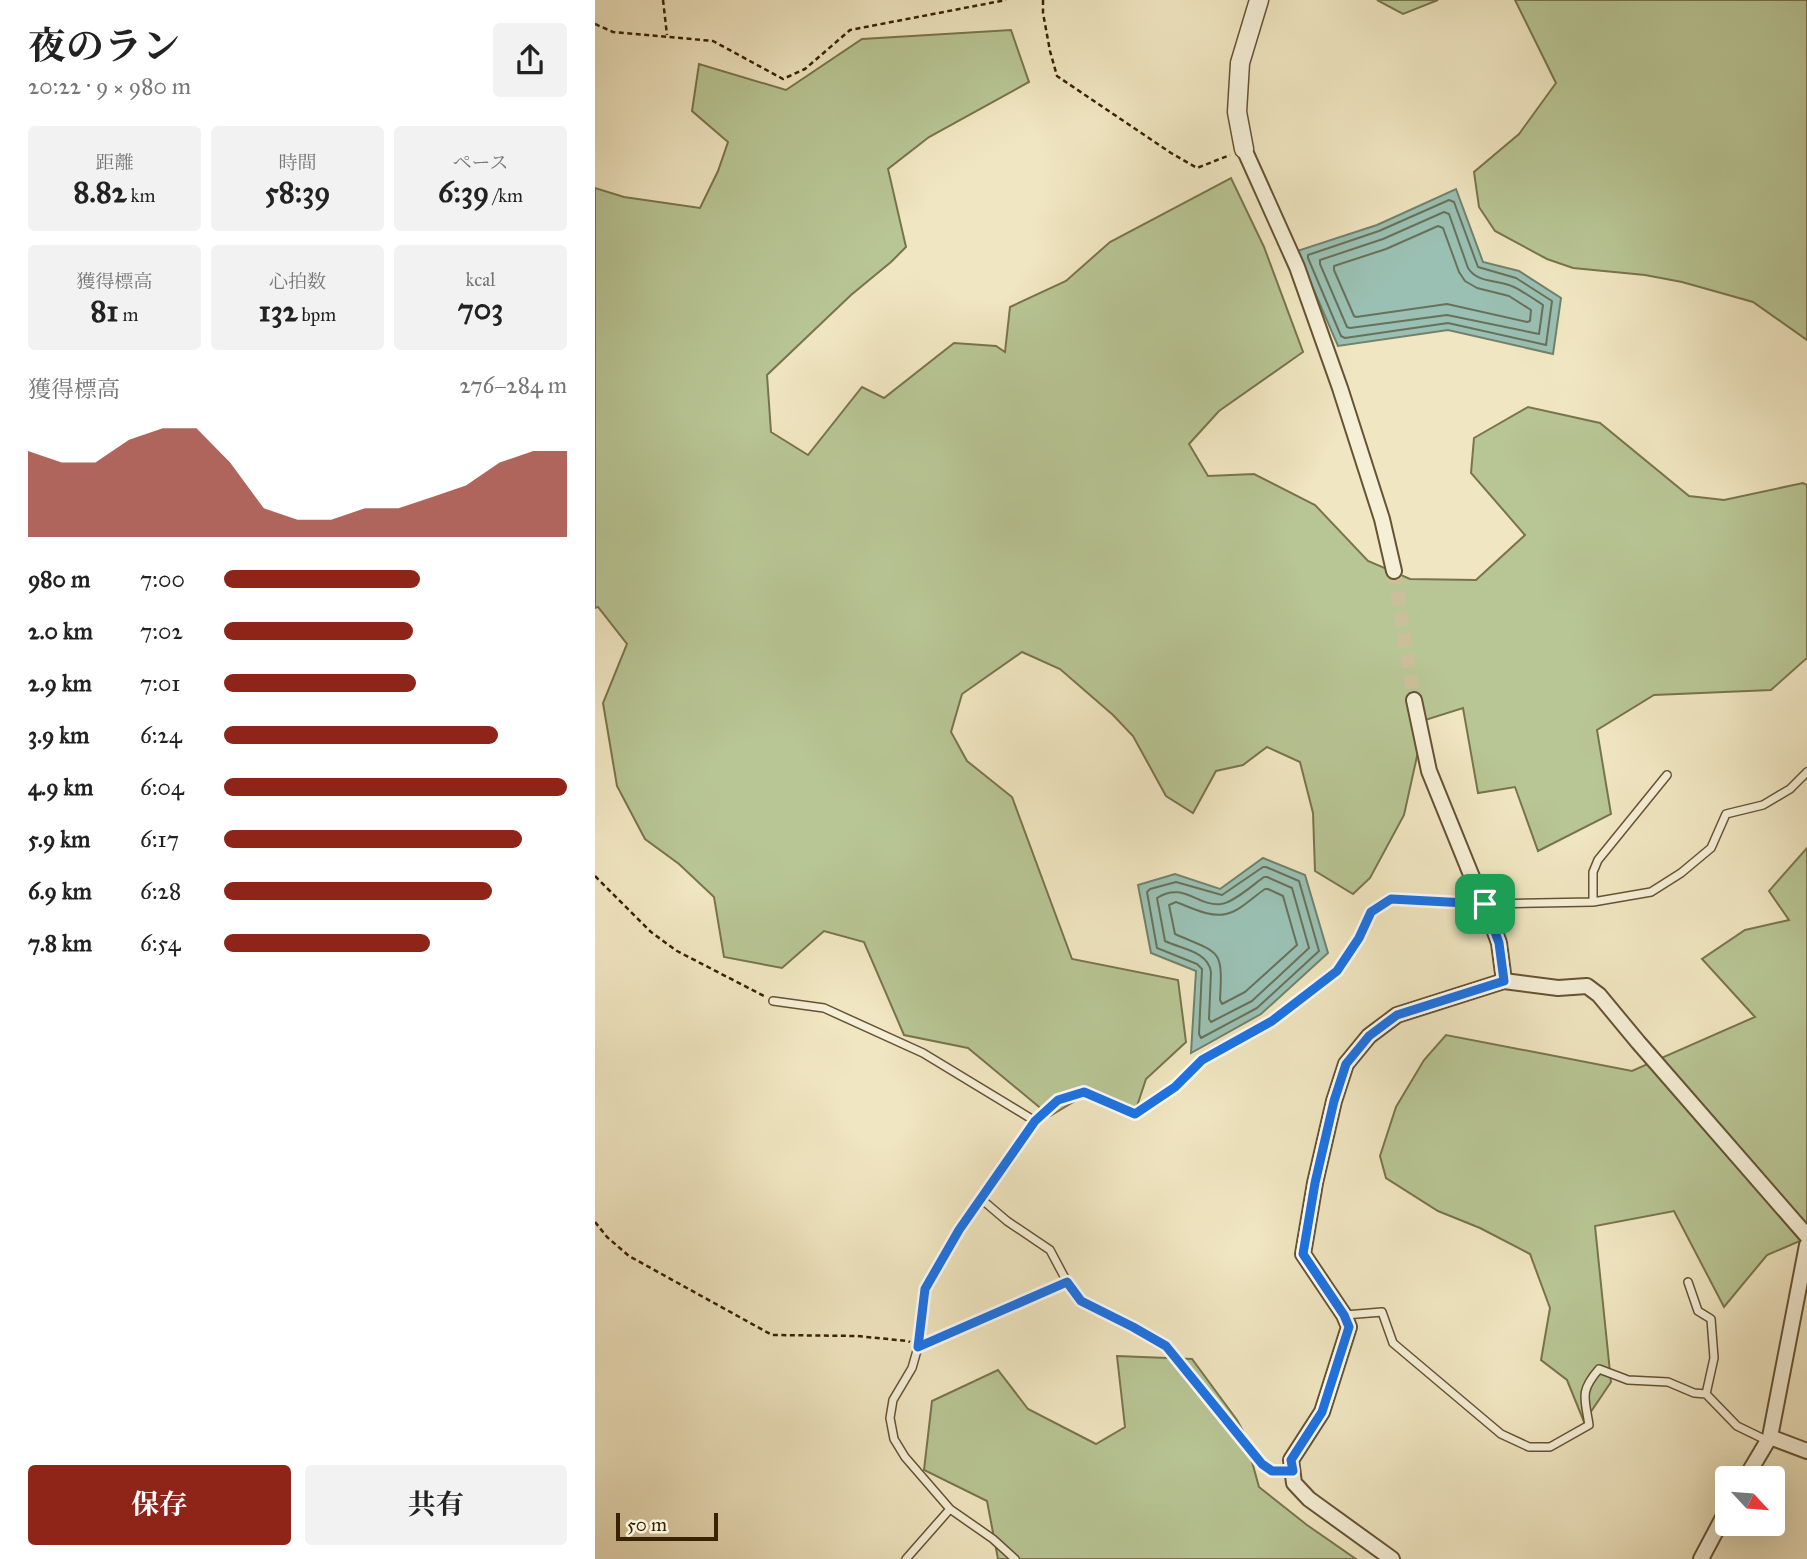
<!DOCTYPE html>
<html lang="ja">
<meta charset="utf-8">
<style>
:root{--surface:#fff;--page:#f2f2f2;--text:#222;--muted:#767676;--accent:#8f2418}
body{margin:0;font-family:"IM FELL Great Primer","Noto Serif JP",serif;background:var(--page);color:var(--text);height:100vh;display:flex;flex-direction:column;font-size:26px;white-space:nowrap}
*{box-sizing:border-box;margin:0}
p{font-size:23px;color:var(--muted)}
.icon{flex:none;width:38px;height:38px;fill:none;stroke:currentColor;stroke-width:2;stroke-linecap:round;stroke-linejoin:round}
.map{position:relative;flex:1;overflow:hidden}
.panel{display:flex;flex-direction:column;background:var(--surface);width:595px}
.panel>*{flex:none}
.needle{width:46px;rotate:116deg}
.fabs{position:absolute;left:1120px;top:1466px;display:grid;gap:14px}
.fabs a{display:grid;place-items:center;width:70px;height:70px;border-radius:7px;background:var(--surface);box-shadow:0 7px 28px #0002;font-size:35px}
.scale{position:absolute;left:21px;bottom:18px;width:102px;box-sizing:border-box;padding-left:7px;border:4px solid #372202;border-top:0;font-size:19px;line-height:24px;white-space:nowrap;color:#372202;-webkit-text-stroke:5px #f5efd7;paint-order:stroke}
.pin{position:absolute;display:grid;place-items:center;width:60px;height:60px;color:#fff;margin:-30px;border-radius:14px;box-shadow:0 4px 10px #0006}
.round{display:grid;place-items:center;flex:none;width:74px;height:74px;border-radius:7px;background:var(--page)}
.summary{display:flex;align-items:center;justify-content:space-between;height:119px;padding:0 28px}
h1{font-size:38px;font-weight:700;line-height:52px}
.figures{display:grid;grid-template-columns:repeat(3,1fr);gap:10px;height:119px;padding:7px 28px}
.figures div{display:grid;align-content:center;border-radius:7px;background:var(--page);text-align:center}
.figures b{font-size:30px;font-weight:700}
.figures small{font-size:19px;font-weight:400}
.figures p{font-size:19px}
.chart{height:196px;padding:14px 28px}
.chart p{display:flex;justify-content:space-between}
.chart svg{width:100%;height:126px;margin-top:7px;fill:var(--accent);opacity:.7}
.button{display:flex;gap:14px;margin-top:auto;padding:14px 28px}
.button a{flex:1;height:80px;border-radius:7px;background:var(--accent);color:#fff;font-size:28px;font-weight:700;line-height:80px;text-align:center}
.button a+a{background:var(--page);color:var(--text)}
ul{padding:0 28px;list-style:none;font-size:23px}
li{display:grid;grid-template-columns:112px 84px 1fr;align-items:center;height:52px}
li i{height:18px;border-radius:9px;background:var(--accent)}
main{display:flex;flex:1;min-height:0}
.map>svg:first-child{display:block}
.green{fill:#b8c594;stroke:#78744b;stroke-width:2}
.water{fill:#9ac0b3;stroke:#72816c;stroke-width:2}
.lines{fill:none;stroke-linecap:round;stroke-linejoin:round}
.shore{stroke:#68715a;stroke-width:2}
.minor-tunnel{stroke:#cbbf9b;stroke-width:14;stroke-dasharray:14 7;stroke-linecap:butt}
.service-casing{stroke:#655332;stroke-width:10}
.minor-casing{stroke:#655332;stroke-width:18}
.tertiary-casing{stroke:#655332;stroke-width:21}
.path{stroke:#372202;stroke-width:2.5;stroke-dasharray:5 3.5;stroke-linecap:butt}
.service{stroke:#f5efd7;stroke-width:7}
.minor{stroke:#f5efd7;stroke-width:14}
.tertiary{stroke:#f5efd7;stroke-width:18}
.route-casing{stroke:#fff;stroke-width:14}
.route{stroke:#1a73e8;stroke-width:9}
</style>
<main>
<section class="panel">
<div class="summary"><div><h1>夜のラン</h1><p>20:22 · 9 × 980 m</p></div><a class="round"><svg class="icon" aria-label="share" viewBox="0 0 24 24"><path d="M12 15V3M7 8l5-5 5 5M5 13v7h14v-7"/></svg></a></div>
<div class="figures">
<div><p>距離</p><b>8.82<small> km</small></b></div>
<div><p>時間</p><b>58:39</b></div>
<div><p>ペース</p><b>6:39<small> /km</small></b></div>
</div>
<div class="figures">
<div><p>獲得標高</p><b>81<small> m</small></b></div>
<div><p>心拍数</p><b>132<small> bpm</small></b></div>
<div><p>kcal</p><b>703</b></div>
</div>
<div class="chart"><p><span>獲得標高</span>276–284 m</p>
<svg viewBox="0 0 160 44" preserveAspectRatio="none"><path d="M0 44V14L10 18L20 18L30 10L40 6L50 6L60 18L70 34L80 38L90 38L100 34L110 34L120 30L130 26L140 18L150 14L160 14V44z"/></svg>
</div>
<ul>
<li><b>980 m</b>7:00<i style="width:57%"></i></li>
<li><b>2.0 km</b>7:02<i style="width:55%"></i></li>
<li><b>2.9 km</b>7:01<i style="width:56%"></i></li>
<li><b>3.9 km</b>6:24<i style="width:80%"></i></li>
<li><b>4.9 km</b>6:04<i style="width:100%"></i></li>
<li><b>5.9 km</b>6:17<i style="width:87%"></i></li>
<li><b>6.9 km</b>6:28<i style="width:78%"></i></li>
<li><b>7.8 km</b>6:54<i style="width:60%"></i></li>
</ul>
<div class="button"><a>保存</a><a>共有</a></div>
</section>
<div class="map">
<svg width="1212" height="1559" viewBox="0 0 1212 1559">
<rect width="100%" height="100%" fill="#f0e6c1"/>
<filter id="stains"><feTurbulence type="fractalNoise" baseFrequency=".00286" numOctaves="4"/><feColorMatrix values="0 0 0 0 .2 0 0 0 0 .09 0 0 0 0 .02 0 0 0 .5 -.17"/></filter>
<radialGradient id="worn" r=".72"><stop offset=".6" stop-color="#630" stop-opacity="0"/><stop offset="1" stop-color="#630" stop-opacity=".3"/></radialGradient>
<!-- green -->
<path class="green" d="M782,0H843L808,14Z
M920,0H1212V340L1158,302L1087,282L1050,275L978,268L952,259L900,231L884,207L879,172L924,134L961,83Z
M416,30L434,82L334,137L293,169L311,247L296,262L256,295L172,375L176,432L213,455L267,387L289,398L359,343L401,346L410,352L415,307L471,281L515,242L636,178L669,247L708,352L624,411L594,444L613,476L659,474L720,505L773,561L815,579L881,580L930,535L876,473L879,438L933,407L1005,423L1094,496L1129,500L1208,483L1212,485V658L1176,690L1059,695L1002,730L1016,814L943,851L920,787L883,793L868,708L830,720L809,815L775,878L758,894L720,871L718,813L705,762L672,747L648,765L621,771L598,813L571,796L538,736L518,715L465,669L427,652L367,694L356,732L372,761L417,797L477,959L583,980L591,1042L551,1079L541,1109L490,1095L455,1116L373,1048L309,1035L269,942L229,931L187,968L129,957L119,897L84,864L50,839L22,786L8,703L32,644L3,607L0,608V188L29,197L105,208L123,171L133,142L97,111L104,64L191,90L267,39Z
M1212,848V1238L1172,1255L1129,1307L1079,1211L1000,1226L1016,1382L989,1422L972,1380L946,1360L955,1308L935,1254L885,1228L843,1211L791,1178L785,1156L801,1107L829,1060L851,1035L1037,1071L1160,1017L1107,959L1150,930L1194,920L1174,891Z
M522,1356L597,1359L642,1420L649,1433L664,1487L712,1525L761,1559H403L392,1501L329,1470L337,1401L403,1370L433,1409L501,1444L530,1427Z"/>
<!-- water -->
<path class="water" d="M861,189L888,262L924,271L966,298L958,354L853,330L743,346L702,251L782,225Z
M668,858L710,875L733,953L666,1014L596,1053L601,971L556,953L543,885L580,874L625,889Z"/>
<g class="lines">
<!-- shore -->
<path class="shore" d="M854,200L859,202L883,267L921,278L957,301L951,345L853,323L750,338L746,336L713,258V255L784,231Z
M849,212L854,214L873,268C883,284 904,279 919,287C929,292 939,299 948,305L944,334L852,315L755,328L752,327L725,264V260L788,239Z
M843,226L848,228L864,272L870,281L882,288L914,296L936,310L935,321L932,322L852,304L761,317L759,316L739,270V266L791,249Z
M668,867H671L704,881L724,951L662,1008L606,1038L604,1034L607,969L602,964L562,948L552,892L555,889L581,882L627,895Z
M669,877H672L697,888L714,948L657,1001L616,1022L614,1019L616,972C613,951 586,949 570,941L562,898C588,881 603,907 626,904C638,903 659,884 669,877Z
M670,889H673L688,896L702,945L650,992L627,1004L625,1000C628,947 625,954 580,934L574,905L581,902C595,907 615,918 631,914C645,911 658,897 670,889Z"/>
<!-- minor-tunnel -->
<path class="minor-tunnel" d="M799,571L819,700"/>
<defs>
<path id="service" d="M998,902V872L1003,860L1072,775
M178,1001L229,1008L328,1053L440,1121
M385,1198L412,1221L455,1250L472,1282L486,1302L539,1327L571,1346L667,1464L677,1471H698
M1093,1282L1103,1311L1116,1319L1119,1358L1111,1394L1142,1426L1173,1441
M750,1315L787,1312L798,1343L906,1434L934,1447H955L994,1425C990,1398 984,1392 1004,1369L1033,1380L1073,1382L1099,1393L1111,1394
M323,1347L472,1282
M311,1559L355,1509
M420,1559L398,1539L355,1509L310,1457L299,1439L295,1418L298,1400L317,1368L323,1347L330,1289L364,1230L440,1121L463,1100L489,1092L540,1114L580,1087L607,1060L676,1021L742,971L764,938L776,912L796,899L890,904L998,902L1056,892L1086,873L1116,848L1131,814L1168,805L1195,789L1212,772"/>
<path id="minor" d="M649,149L702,267L745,388L787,519L799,571
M819,700L834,771L877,877L890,904L904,943L909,981
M1175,1437L1212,1451
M1150,1479L1175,1437L1212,1245
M797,1559L714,1499L699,1483L696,1460L727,1412L754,1327L749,1315L708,1254L720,1183L739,1101L751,1064L774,1036L802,1015L909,981L963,988L992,986L1004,995L1043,1042L1212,1236
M1106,1559L1132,1510"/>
<path id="tertiary" d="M649,149L642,112L645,63L664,0"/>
</defs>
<!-- service casing -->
<use href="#service" class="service-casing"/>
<!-- minor casing -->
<use href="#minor" class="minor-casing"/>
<!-- tertiary casing -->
<use href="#tertiary" class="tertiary-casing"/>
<!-- path -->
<path class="path" d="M68,0L72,35
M448,0V13L455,51L462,76L576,153L602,168L635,155
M0,24L18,32L118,41L188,79L210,69L255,30L411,0
M0,876L56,932L82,951L169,996
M0,1222L12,1237L34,1256L177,1335L262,1336L313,1341L315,1342"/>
<!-- service -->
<use href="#service" class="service"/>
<!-- minor -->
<use href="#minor" class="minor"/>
<!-- tertiary -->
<use href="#tertiary" class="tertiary"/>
</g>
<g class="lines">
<defs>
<path id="route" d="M796,899L890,904L904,943L909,981L802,1015L774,1036L751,1064L739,1101L720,1183L708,1254L749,1315L754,1327L727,1412L696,1460L698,1471H677L667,1464L571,1346L538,1327L486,1301L472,1282L323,1347L330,1289L364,1230L440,1121L463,1100L489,1092L540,1114L580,1087L607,1060L677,1021L742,971L764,938L776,912Z"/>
</defs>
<!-- route casing -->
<use href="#route" class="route-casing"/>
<!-- route -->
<use href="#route" class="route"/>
</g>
<rect width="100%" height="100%" filter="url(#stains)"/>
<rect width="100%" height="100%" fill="url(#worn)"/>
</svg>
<div class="fabs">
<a><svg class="needle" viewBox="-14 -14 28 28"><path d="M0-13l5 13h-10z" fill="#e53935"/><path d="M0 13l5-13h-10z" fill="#767676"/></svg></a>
</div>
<div class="scale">50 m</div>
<div class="pin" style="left:890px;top:904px;background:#1e9e55"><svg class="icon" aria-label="arrive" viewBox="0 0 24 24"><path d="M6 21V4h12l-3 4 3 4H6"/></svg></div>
</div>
</main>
